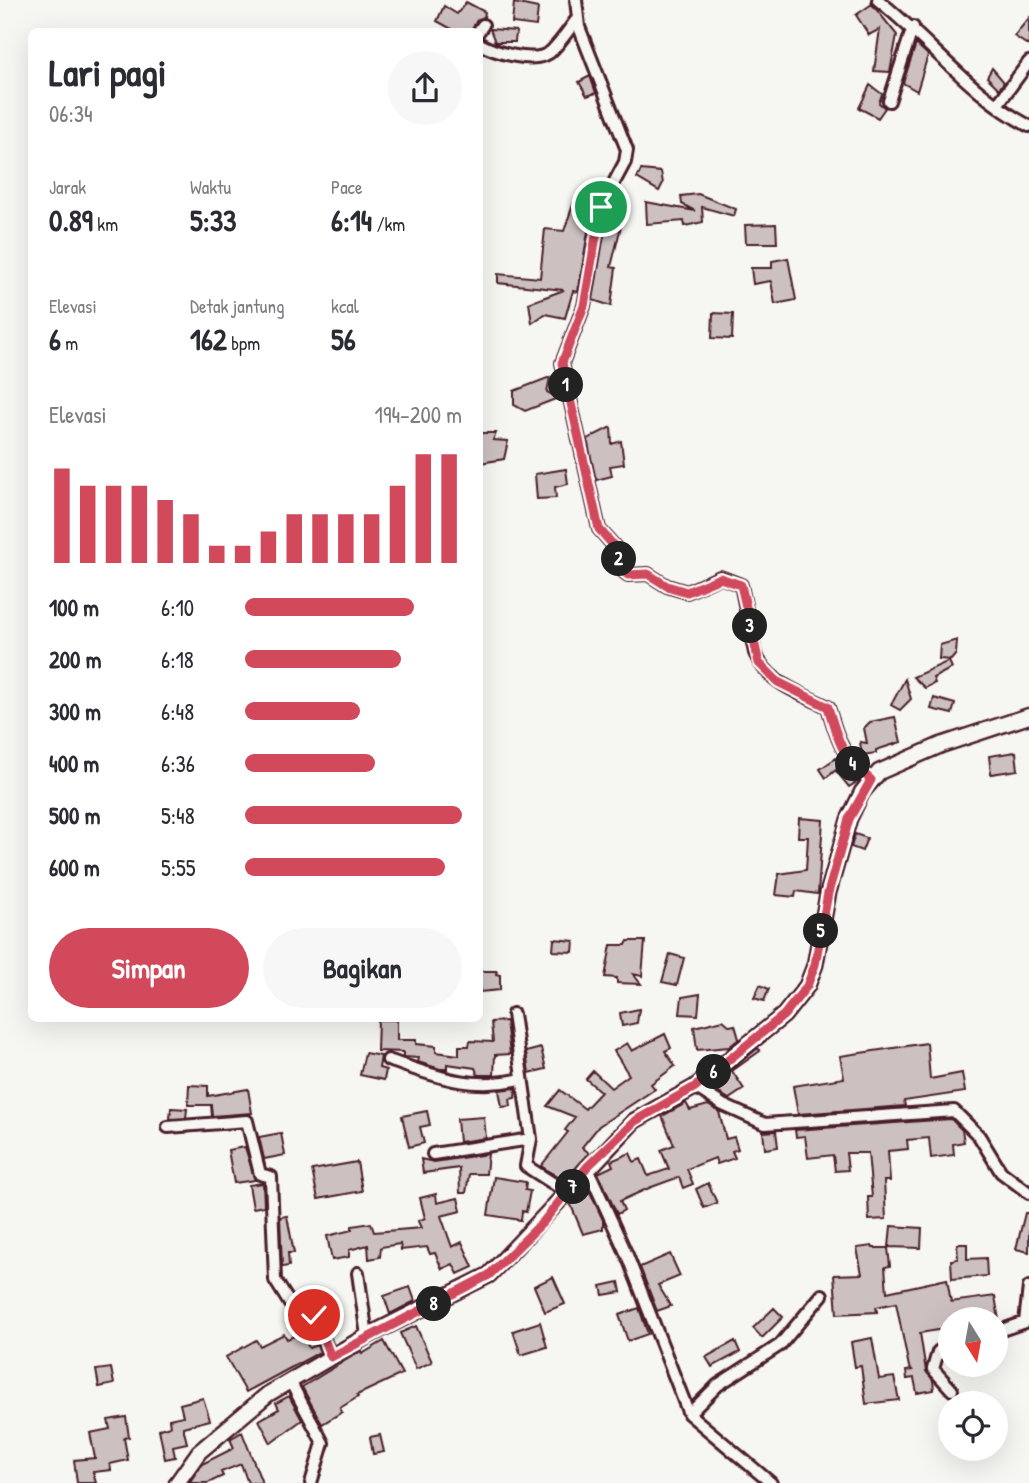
<!DOCTYPE html>
<html lang="id">
<meta charset="utf-8">
<style>
:root{--surface:#fff;--page:#f7f7f7;--text:#2b2b33;--muted:#7c7c81;--accent:#d1495b}
body{margin:0;font-family:"Patrick Hand",sans-serif;background:var(--page);color:var(--text);height:100vh;display:flex;flex-direction:column;font-size:26px;white-space:nowrap}
*{box-sizing:border-box;margin:0}
p{font-size:23px;color:var(--muted)}
.icon{flex:none;width:38px;height:38px;fill:none;stroke:currentColor;stroke-width:2;stroke-linecap:round;stroke-linejoin:round}
.map{position:relative;flex:1;overflow:hidden}
.details{position:absolute;left:28px;top:28px;width:455px;height:994px;display:flex;flex-direction:column;background:var(--surface);border-radius:10px;box-shadow:0 7px 28px #0002}
.details>*{flex:none}
.needle{width:46px;rotate:169deg}
.controls{position:absolute;left:938px;top:1307px;display:grid;gap:14px}
.controls a{display:grid;place-items:center;width:70px;height:70px;border-radius:50%;background:var(--surface);box-shadow:0 7px 28px #0002;font-size:35px}
.pin{position:absolute;display:grid;place-items:center;width:60px;height:60px;color:#fff;margin:-30px;border:4px solid #fff;border-radius:50%;box-shadow:0 2px 7px #0007}
.km{position:absolute;width:35px;height:35px;margin:-18px;border-radius:50%;background:#222;color:#fff;font-size:19px;line-height:35px;text-align:center}
.round{display:grid;place-items:center;flex:none;width:74px;height:74px;border-radius:37px;background:var(--page)}
.headline{display:flex;align-items:center;justify-content:space-between;height:119px;padding:0 21px}
h1{font-size:38px;font-weight:800;line-height:52px}
.stats{display:grid;grid-template-columns:repeat(3,1fr);gap:10px;height:119px;padding:7px 21px}
.stats div{display:grid;align-content:center}
.stats b{font-size:30px;font-weight:800}
.stats small{font-size:19px;font-weight:400}
.stats p{font-size:19px}
.chart{height:196px;padding:14px 21px}
.chart p{display:flex;justify-content:space-between}
.chart svg{width:100%;height:126px;margin-top:7px;stroke:var(--accent);stroke-width:6}
.cta{display:flex;gap:14px;margin-top:auto;padding:14px 21px}
.cta a{flex:1;height:80px;border-radius:42px;background:var(--accent);color:#fff;font-size:28px;font-weight:800;line-height:80px;text-align:center}
.cta a+a{background:var(--page);color:var(--text)}
ul{padding:0 21px;list-style:none;font-size:23px}
li{display:grid;grid-template-columns:112px 84px 1fr;align-items:center;height:52px}
li i{height:18px;border-radius:9px;background:var(--accent)}
.map>svg:first-child{display:block}
.building{fill:#ccc1c0;stroke:#4a1f2b;stroke-width:2}
.lines{fill:none;stroke-linecap:round;stroke-linejoin:round}
.street-casing{stroke:#4a1f2b;stroke-width:16}
.secondary-casing{stroke:#4a1f2b;stroke-width:19}
.street{stroke:#f6f6f2;stroke-width:10}
.secondary{stroke:#f6f6f2;stroke-width:14}
.route-casing{stroke:#fff;stroke-width:14}
.route{stroke:#d1495b;stroke-width:9}
</style>
<div class="map">
<svg width="1029" height="1483" viewBox="0 0 1029 1483">
<rect width="100%" height="100%" fill="#f6f6f2"/>
<filter id="ink" filterUnits="userSpaceOnUse"><feTurbulence type="fractalNoise" baseFrequency=".0143" numOctaves="2"/><feDisplacementMap in="SourceGraphic" scale="14" xChannelSelector="R" yChannelSelector="G"/><feConvolveMatrix kernelMatrix="1 2 1 2 8 2 1 2 1" color-interpolation-filters="sRGB"/></filter>
<g filter="url(#ink)">
<!-- building -->
<path class="building" d="M466,2L485,12L484,17L477,20L470,32H457L437,21L444,6L457,14Z
M514,3L538,8L536,26L512,23Z
M872,4L897,35L890,72L874,71L880,29L869,35L856,15Z
M1029,18V46L1014,36Z
M490,29L516,31L515,42H495Z
M916,44L928,55L917,91L903,83Z
M992,68L1004,82L999,89L987,77Z
M590,76L596,93L587,96L579,82Z
M870,85L882,94L879,103L885,108L878,118L859,108Z
M641,170L661,172L663,183L659,191L637,178Z
M698,194L736,209L734,216L702,207L703,222L685,226L684,221L647,224L646,202L695,211L682,204L681,196Z
M575,199L592,207L578,292L573,291L565,318L545,314L532,323L529,303L564,290L498,283V274L540,278L545,229L564,231Z
M607,217L622,222L611,267L616,268L611,306L593,300Z
M776,224L777,243H746L745,225Z
M788,258L796,300L775,304L771,281L753,284L751,268H772V261Z
M713,313L733,314L732,339L712,338Z
M550,377L547,392L558,398L525,411L514,405V391Z
M611,427L612,444L621,441L624,464L610,466L612,476L596,480L587,439Z
M480,433H496L493,440L508,441L504,459L480,463Z
M566,469L568,484L555,487L556,498L537,499L535,474Z
M957,640L956,654L951,660L939,659L940,645Z
M949,661L952,668L933,678L935,683L925,688L913,677Z
M905,679L911,699L900,710L891,705Z
M934,698L955,704L952,714L931,709Z
M895,717L901,742L876,750V753L862,755L860,742L867,743L864,728L870,722Z
M1016,752L1018,770L991,774L989,756Z
M836,758L842,765L826,778L820,769Z
M845,765L860,780L849,787L836,771Z
M799,818L823,820L818,894L796,891L795,897L776,895L779,874L806,870L808,837H798Z
M855,834L867,838L862,851L851,847Z
M554,939L574,941L573,952L553,951Z
M628,941H645L642,976L633,974L641,984L617,983V978L605,977L611,945H626Z
M670,954L684,958L677,985L662,982Z
M480,971H497L496,974L500,975V990L480,992Z
M760,985L769,989L764,1001L754,998Z
M700,994L698,1015L680,1014L682,997Z
M639,1009L637,1023L622,1026L620,1013Z
M378,1020H397V1040H416V1044L436,1046V1052L459,1055V1046H469L470,1041L493,1042L491,1022L506,1021L510,1054L495,1055L494,1075H478L475,1068L447,1064V1069H440L418,1062L419,1058L403,1057V1052L377,1051Z
M723,1020L730,1026L735,1025L739,1039L729,1047L697,1050L694,1027Z
M665,1034L671,1048L665,1051L675,1066L651,1084L655,1089L599,1126L582,1147L589,1153L564,1181L541,1166L568,1132L565,1130L575,1117L547,1106L560,1090L585,1109L601,1092L586,1079L593,1071L611,1088L629,1075L614,1051L627,1043L632,1051Z
M927,1043L930,1079L962,1073L965,1092L904,1101L905,1106L798,1114L793,1086L844,1078L840,1056Z
M541,1048L546,1069L529,1073L526,1052Z
M758,1048L760,1051L732,1071L744,1089L729,1099L710,1087Z
M365,1053L381,1056L379,1068L386,1070L384,1080L360,1075Z
M189,1085L208,1086V1096L248,1089L252,1113L212,1116L211,1105H188Z
M516,1088L515,1098L510,1099L511,1106L502,1107L499,1090Z
M686,1103L690,1110L708,1105L719,1112L726,1139L734,1137L738,1149L732,1151L735,1158L717,1164L715,1158L687,1169L693,1184L683,1188L679,1177L649,1188L620,1201L624,1210L617,1214L598,1173L613,1166L611,1161L630,1153L634,1162L641,1159L648,1176L669,1169L661,1150L674,1145L662,1116Z
M171,1108L187,1109L186,1118L170,1119Z
M427,1111L430,1125L420,1127L424,1143L409,1147L402,1116Z
M484,1117L486,1138L459,1142L457,1119Z
M951,1119L962,1130L964,1142L953,1144L954,1155L931,1158L929,1138L907,1140L908,1149L888,1151L890,1181H884L886,1219L869,1220L868,1197H872L868,1153H846L848,1170L835,1171L833,1155L808,1158L805,1136L796,1137L795,1130Z
M776,1131L778,1147L765,1149L763,1132Z
M281,1133L285,1155L264,1159L259,1137Z
M245,1147L255,1180L234,1183L228,1150Z
M488,1154L486,1174H469L466,1193H460L459,1168L423,1173L421,1159L434,1162Z
M357,1162L362,1191L318,1199L312,1170Z
M494,1177L526,1182L525,1190L530,1191L526,1212L522,1211L521,1220L488,1215Z
M263,1183L264,1206L253,1208L249,1185Z
M708,1183L717,1203L704,1208L696,1189Z
M590,1192L603,1220V1229L583,1234L570,1203L577,1196Z
M436,1194L437,1203L458,1198L461,1211L441,1216L452,1247L462,1242L473,1267L458,1274L453,1264L442,1269L435,1253L430,1254L427,1247L401,1250L400,1244L381,1247L380,1257L369,1259L368,1245L349,1250V1257L332,1260L327,1236L352,1230V1226L371,1223L374,1232L421,1228L418,1221L425,1218L420,1198Z
M1025,1213H1029V1252L1016,1249Z
M287,1216L294,1253H288L289,1266L282,1267L280,1217Z
M891,1226L922,1228L921,1248L889,1247Z
M957,1244H967V1259L986,1258L987,1276L952,1279L951,1260L958,1259Z
M872,1246L873,1248H888L890,1266L885,1267L887,1292L947,1279L951,1302L995,1296L999,1320H949L950,1328L920,1333L926,1371L933,1380L934,1390L917,1393L914,1378L907,1379L906,1371L912,1370L909,1367L896,1303L876,1307L877,1312L837,1314L834,1275L862,1274L857,1248Z
M670,1254L680,1276L658,1285L671,1306L657,1311L640,1267Z
M553,1277L565,1304L545,1312L534,1286Z
M619,1282L621,1292L603,1295L601,1286Z
M410,1287L415,1301L390,1314L384,1296Z
M639,1308L648,1334L628,1341L619,1315Z
M774,1308L783,1317L762,1338L753,1328Z
M540,1322L547,1347L521,1355L513,1331Z
M416,1326L432,1362L416,1369L400,1333Z
M302,1333L309,1348L317,1345L320,1352L246,1392L226,1357L256,1340L260,1346L284,1334L287,1339Z
M872,1338L879,1379L894,1377L899,1400L866,1404L861,1366L855,1367L851,1342Z
M384,1341L402,1374L357,1395L358,1397L340,1408L342,1412L322,1424L302,1387L361,1351L362,1354Z
M735,1341L740,1352L712,1367L706,1357Z
M111,1368L114,1384L99,1387L96,1370Z
M289,1396L302,1420L271,1443L259,1420L279,1409L276,1403Z
M203,1398L210,1420L183,1427L187,1443L173,1446L175,1457L165,1459L159,1429L170,1426L169,1419L183,1416L180,1404Z
M126,1417L129,1437L124,1438L128,1460L110,1464L111,1470L93,1472L96,1483H77L74,1460L95,1458L90,1433L110,1429L108,1420Z
M242,1432L262,1483H248L241,1464L221,1472L223,1476L208,1483H189L202,1464L234,1448L230,1439Z
M380,1435L384,1452L373,1454L370,1437Z"/>
<g class="lines">
<defs>
<path id="street" d="M576,0L579,27L627,150L625,162L601,207L584,306L562,363L599,529L614,546L623,571L628,575L648,574L667,586L687,592L720,577L741,585L755,653C768,684 801,693 828,707C839,744 841,753 871,780
M878,0C929,40 971,95 1029,126
M478,32L483,25
M480,44C494,52 533,64 549,53C559,45 569,29 577,19
M889,101L913,27
M997,105L1029,62
M513,1014L531,1139L526,1166L568,1193
M388,1060C436,1076 470,1091 521,1079
M695,1087L723,1105L765,1124L954,1111L979,1136L1001,1172L1029,1193
M168,1127L247,1121L260,1174L271,1177L275,1280L290,1304L313,1313L331,1357
M433,1154L531,1139
M587,1167L627,1255L689,1414L771,1483
M358,1273L367,1336
M996,1332L1025,1322L1029,1287
M950,1344L938,1352L933,1369L952,1390
M290,1381L323,1443L311,1483
M689,1414L718,1385L780,1345L822,1295"/>
<path id="secondary" d="M177,1483L199,1452L268,1394L367,1336L489,1275L634,1121L695,1087L784,1015L807,986L815,965L828,893L849,819L862,792L879,772L941,745L1029,716"/>
</defs>
<!-- street casing -->
<use href="#street" class="street-casing"/>
<!-- secondary casing -->
<use href="#secondary" class="secondary-casing"/>
<!-- street -->
<use href="#street" class="street"/>
<!-- secondary -->
<use href="#secondary" class="secondary"/>
</g>
</g>
<g class="lines" filter="url(#ink)">
<defs>
<path id="route" d="M314,1315L331,1357L489,1275L543,1222L587,1167L635,1121L695,1087L784,1015L807,986L815,965L828,893L849,819L871,780C841,754 839,744 828,707L778,682L759,663L741,585L720,578L687,592L667,586L648,574L628,575L623,571L614,546L599,529L562,363L584,306L601,207"/>
</defs>
<!-- route casing -->
<use href="#route" class="route-casing"/>
<!-- route -->
<use href="#route" class="route"/>
</g>
</svg>
<div class="controls">
<a><svg class="needle" viewBox="-14 -14 28 28"><path d="M0-13l5 13h-10z" fill="#e53935"/><path d="M0 13l5-13h-10z" fill="#7c7c81"/></svg></a>
<a><svg class="icon" aria-label="locate" viewBox="0 0 24 24"><circle cx="12" cy="12" r="6"/><path d="M12 2v4M12 18v4M2 12h4M18 12h4"/></svg></a>
</div>
<div class="pin" style="left:601px;top:207px;background:#1e9e55"><svg class="icon" aria-label="arrive" viewBox="0 0 24 24"><path d="M6 21V4h12l-3 4 3 4H6"/></svg></div>
<div class="pin" style="left:314px;top:1315px;background:#d93025"><svg class="icon" aria-label="check" viewBox="0 0 24 24"><path d="M5 12l5 5 9-10"/></svg></div>
<b class="km" style="left:566px;top:385px">1</b>
<b class="km" style="left:619px;top:559px">2</b>
<b class="km" style="left:750px;top:626px">3</b>
<b class="km" style="left:853px;top:764px">4</b>
<b class="km" style="left:821px;top:931px">5</b>
<b class="km" style="left:714px;top:1072px">6</b>
<b class="km" style="left:573px;top:1187px">7</b>
<b class="km" style="left:434px;top:1304px">8</b>
<section class="details">
<div class="headline"><div><h1>Lari pagi</h1><p>06:34</p></div><a class="round"><svg class="icon" aria-label="share" viewBox="0 0 24 24"><path d="M12 15V3M7 8l5-5 5 5M5 13v7h14v-7"/></svg></a></div>
<div class="stats">
<div><p>Jarak</p><b>0.89<small> km</small></b></div>
<div><p>Waktu</p><b>5:33</b></div>
<div><p>Pace</p><b>6:14<small> /km</small></b></div>
</div>
<div class="stats">
<div><p>Elevasi</p><b>6<small> m</small></b></div>
<div><p>Detak jantung</p><b>162<small> bpm</small></b></div>
<div><p>kcal</p><b>56</b></div>
</div>
<div class="chart"><p><span>Elevasi</span>194–200 m</p>
<svg viewBox="0 0 160 44" preserveAspectRatio="none"><path d="M5 44V11M15 44V17M25 44V17M35 44V17M45 44V22M55 44V27M65 44V38M75 44V38M85 44V33M95 44V27M105 44V27M115 44V27M125 44V27M135 44V17M145 44V6M155 44V6"/></svg>
</div>
<ul>
<li><b>100 m</b>6:10<i style="width:78%"></i></li>
<li><b>200 m</b>6:18<i style="width:72%"></i></li>
<li><b>300 m</b>6:48<i style="width:53%"></i></li>
<li><b>400 m</b>6:36<i style="width:60%"></i></li>
<li><b>500 m</b>5:48<i style="width:100%"></i></li>
<li><b>600 m</b>5:55<i style="width:92%"></i></li>
</ul>
<div class="cta"><a>Simpan</a><a>Bagikan</a></div>
</section>
</div>
